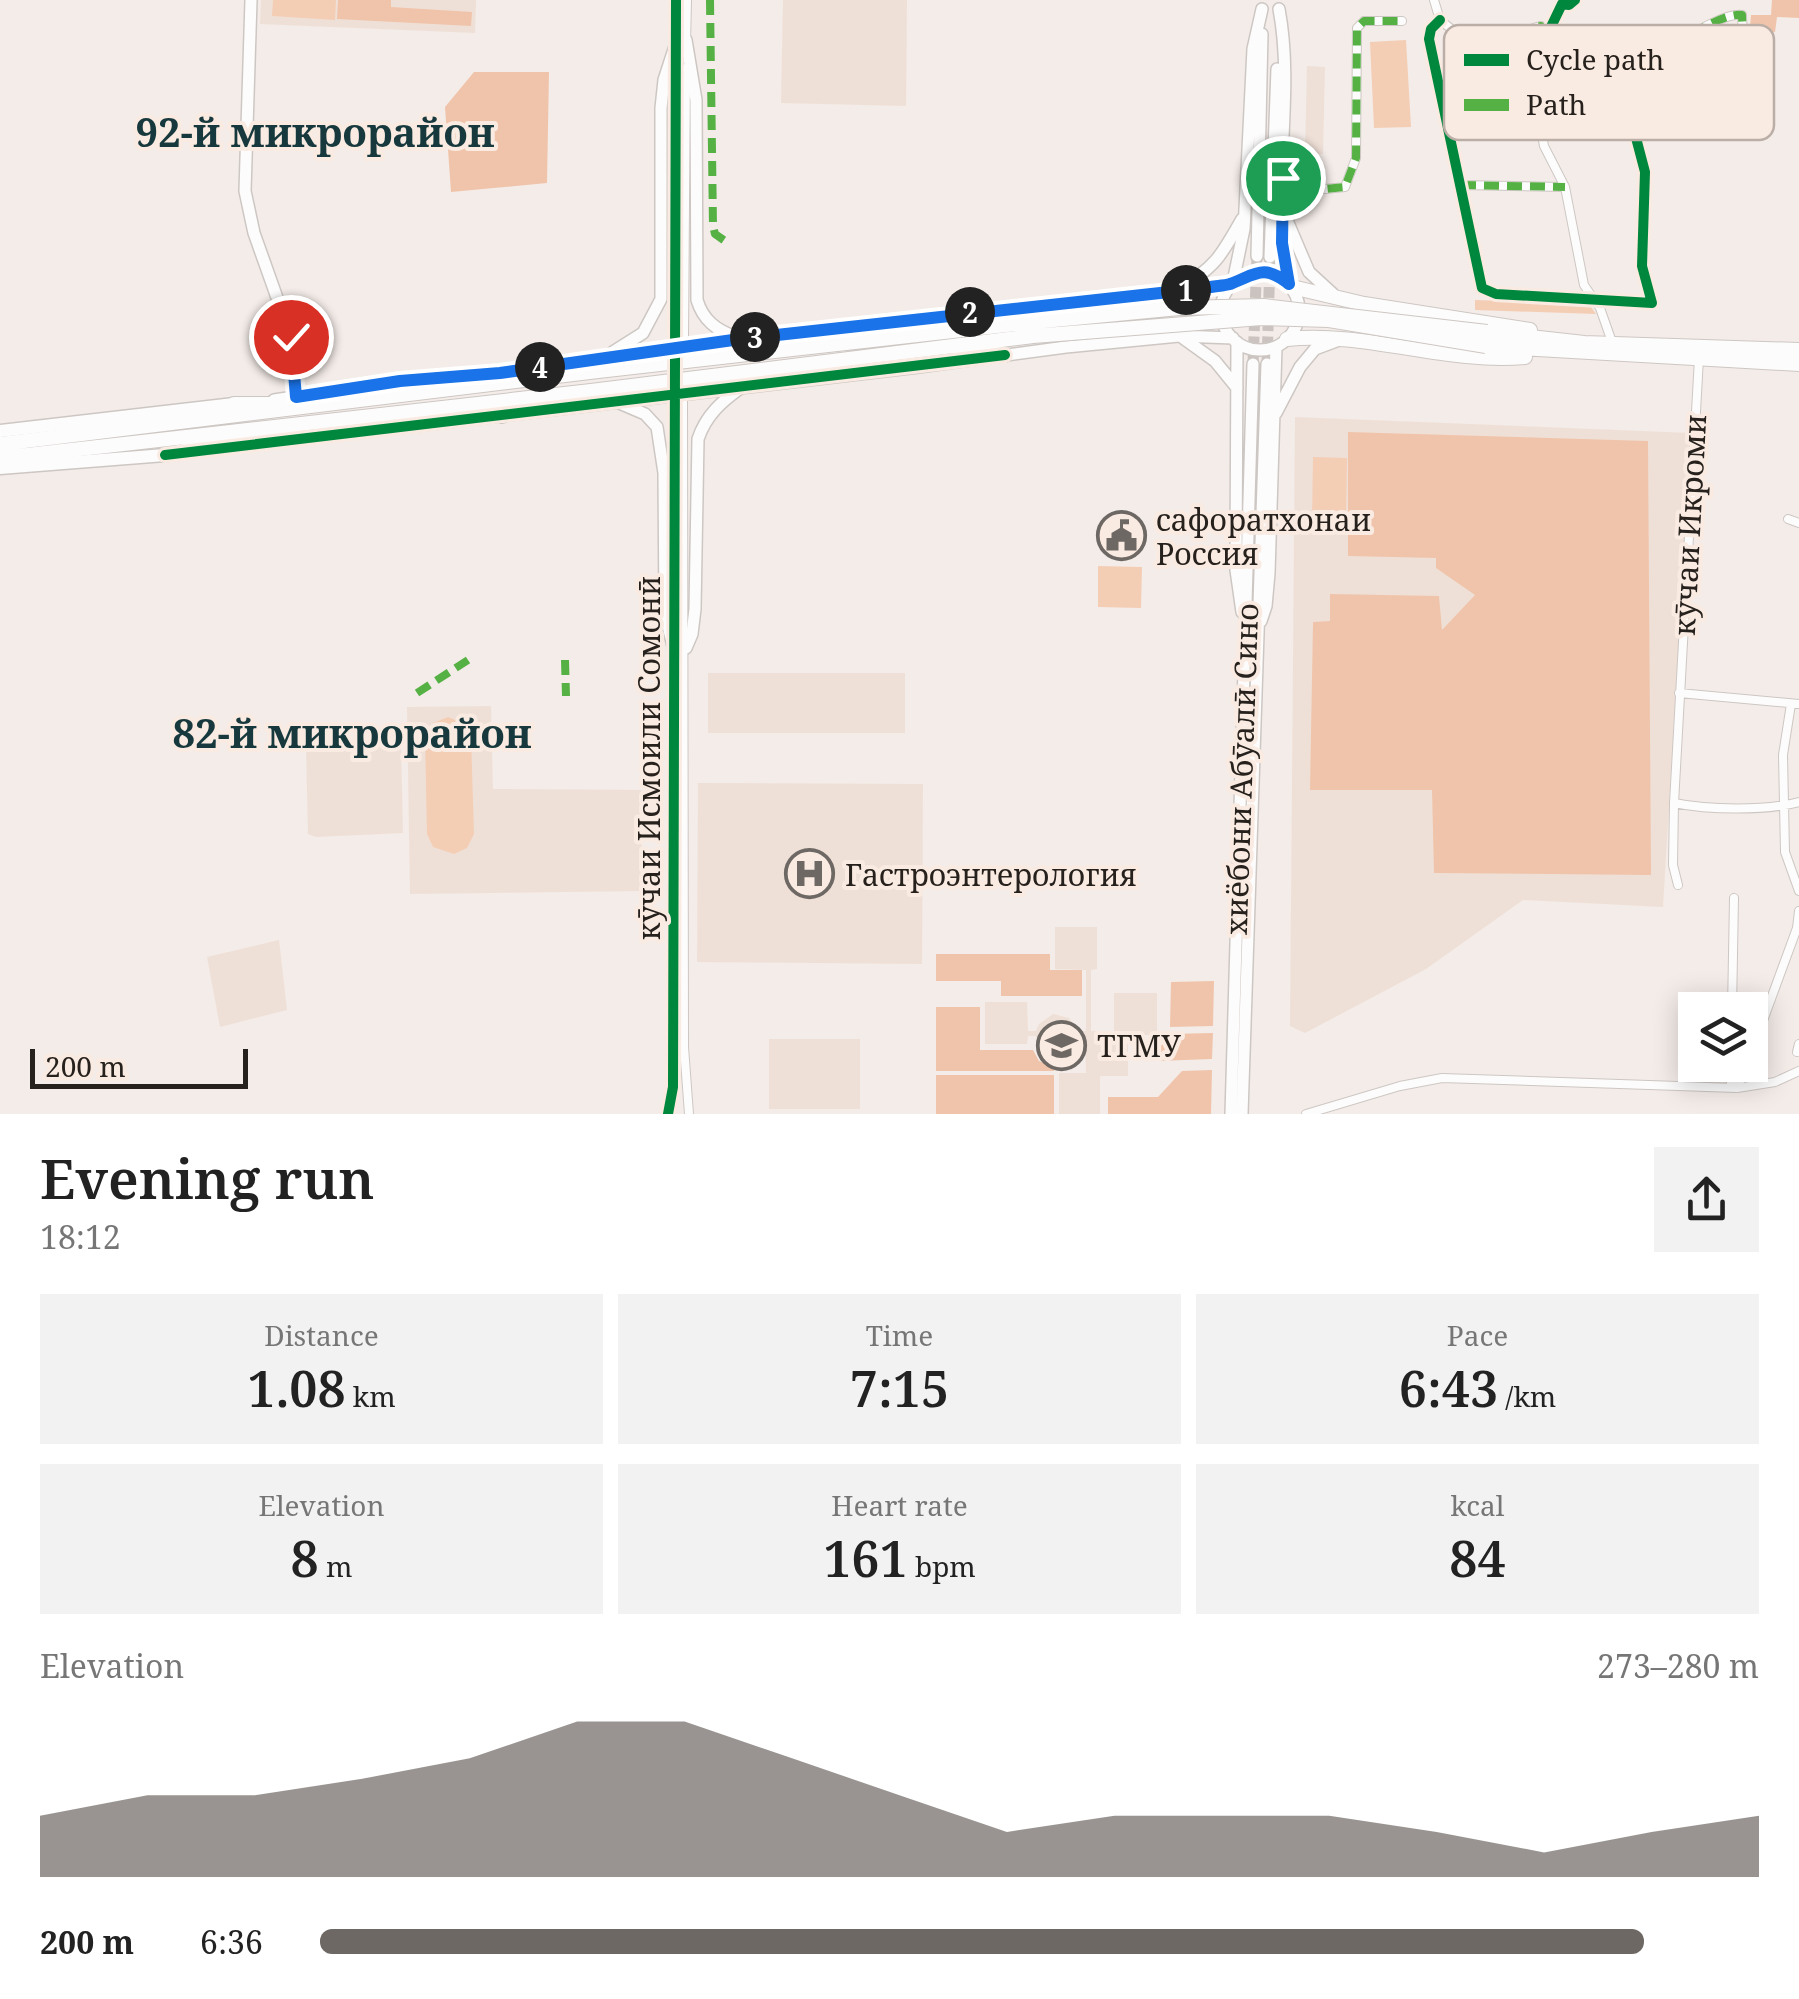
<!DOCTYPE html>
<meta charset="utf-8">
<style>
:root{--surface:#fff;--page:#f2f2f2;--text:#222;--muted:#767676;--accent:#6e6864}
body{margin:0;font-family:"Noto Serif",serif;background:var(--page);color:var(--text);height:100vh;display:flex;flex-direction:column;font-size:38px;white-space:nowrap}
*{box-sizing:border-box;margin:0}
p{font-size:32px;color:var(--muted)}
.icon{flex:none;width:55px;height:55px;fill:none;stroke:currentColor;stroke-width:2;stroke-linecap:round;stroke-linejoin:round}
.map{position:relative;height:1114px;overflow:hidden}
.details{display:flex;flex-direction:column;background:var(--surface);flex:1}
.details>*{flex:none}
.tools{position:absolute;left:1678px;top:992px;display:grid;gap:20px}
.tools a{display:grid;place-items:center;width:90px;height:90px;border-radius:0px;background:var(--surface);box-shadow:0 5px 25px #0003;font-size:50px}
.scale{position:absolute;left:30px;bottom:25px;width:218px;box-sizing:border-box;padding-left:10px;border:5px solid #26211d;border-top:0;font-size:28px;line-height:35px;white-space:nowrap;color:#26211d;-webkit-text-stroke:8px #faebe2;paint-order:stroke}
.pin{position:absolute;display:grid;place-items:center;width:85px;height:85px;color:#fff;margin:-42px;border:5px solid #fff;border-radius:50%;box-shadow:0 2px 10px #0007}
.km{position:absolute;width:50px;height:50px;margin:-25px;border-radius:50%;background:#222;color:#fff;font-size:28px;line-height:50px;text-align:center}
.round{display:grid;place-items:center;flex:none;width:105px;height:105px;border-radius:0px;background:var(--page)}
.headline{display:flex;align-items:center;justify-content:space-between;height:170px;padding:0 40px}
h1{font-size:55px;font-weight:600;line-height:75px}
.stats{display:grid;grid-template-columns:repeat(3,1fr);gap:15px;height:170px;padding:10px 40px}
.stats div{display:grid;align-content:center;border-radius:0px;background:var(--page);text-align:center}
.stats b{font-size:50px;font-weight:600}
.stats small{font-size:28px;font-weight:400}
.stats p{font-size:28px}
.chart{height:280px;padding:20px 40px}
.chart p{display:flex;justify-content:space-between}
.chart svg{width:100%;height:180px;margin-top:10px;fill:var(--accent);opacity:.7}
ul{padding:0 40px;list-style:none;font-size:32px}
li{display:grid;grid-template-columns:160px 120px 1fr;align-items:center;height:75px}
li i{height:25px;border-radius:12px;background:var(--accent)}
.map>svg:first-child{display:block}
.built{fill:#efe0d7}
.green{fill:#f4cdb5}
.forest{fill:#f0c4aa}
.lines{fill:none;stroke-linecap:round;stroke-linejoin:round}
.secondary-tunnel{stroke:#cbc3bf;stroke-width:11;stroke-dasharray:11 5.5;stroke-linecap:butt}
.street-casing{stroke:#cdc7c3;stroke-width:10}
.secondary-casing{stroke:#cdc7c3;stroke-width:14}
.primary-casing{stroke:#cdc7c3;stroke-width:15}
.highway-casing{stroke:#cdc7c3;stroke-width:16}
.street{stroke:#fdfcfc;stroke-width:8}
.secondary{stroke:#fdfcfc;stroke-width:11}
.primary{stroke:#fdfcfc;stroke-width:12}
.highway{stroke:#fdfcfc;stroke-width:14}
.highway-bridge-casing{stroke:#cdc7c3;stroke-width:16;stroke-linecap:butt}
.highway-bridge{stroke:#fdfcfc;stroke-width:14}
.quiet{stroke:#56b145;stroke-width:8;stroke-dasharray:15 8;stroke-linecap:butt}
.cycleway-casing{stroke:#faebe2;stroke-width:16}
.cycleway{stroke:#00873e;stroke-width:10}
.route-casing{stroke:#fff;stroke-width:20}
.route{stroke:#1a73e8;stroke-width:12}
.labels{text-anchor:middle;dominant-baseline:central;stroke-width:8;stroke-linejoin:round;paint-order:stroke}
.poi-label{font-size:30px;fill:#26211d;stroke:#faebe2;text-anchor:start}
.street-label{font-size:30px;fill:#26211d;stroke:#faebe2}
.district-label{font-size:40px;font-weight:bold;fill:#17393d;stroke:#faebe2}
.key{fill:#faebe2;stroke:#baaea7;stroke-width:2.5}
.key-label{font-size:28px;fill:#26211d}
</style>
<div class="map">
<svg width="1799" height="1114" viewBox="0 0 1799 1114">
<rect width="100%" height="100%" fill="#f4ece8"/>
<!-- built -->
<path class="built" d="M261,0H476L475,33L260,24Z
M783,0H907L906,106L781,103Z
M1307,66L1325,67L1323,154H1305Z
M1295,417L1691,433L1663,907L1523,900L1426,969L1305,1033L1290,1026Z
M708,673H905V733H708Z
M491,706L493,789L641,790L642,891L410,894L407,707Z
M401,744L403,833L316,837L308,834L306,747Z
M698,783L923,784L922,964L697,962Z
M1055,927H1097V969L1091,970V1031H1114V993H1157V1035H1128V1076H1100V1114H1059V1073H1086L1085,1037H1079L1072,1054L1057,1059L1041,1052L1036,1036H1028L1027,1044H985V1002H1027L1028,1031H1036L1039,1024L1053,1014L1069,1018L1078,1031H1086V970L1055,969Z
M279,940L287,1010L220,1027L207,957Z
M769,1039H860V1109H769Z"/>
<!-- green -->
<path class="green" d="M273,0H336L335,20L272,16Z
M1406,40L1411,127L1374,128L1370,42Z
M1475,300L1589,304L1596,314L1475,310Z
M1313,457L1347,458L1346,522L1312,521Z
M1098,566L1142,567L1141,608L1098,607Z
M448,717L463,723L471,736L474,834L467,848L454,854L433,847L427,834L425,736L433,723Z"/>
<!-- forest -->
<path class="forest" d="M338,0H391V7L472,12L471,26L337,19Z
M1772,0H1799V18L1777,17L1775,32L1749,41L1751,15H1771Z
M474,72H549L547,183L451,192L445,107Z
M1348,432L1648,441L1651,875L1434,873L1432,790H1310L1313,622L1330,621V594L1439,596L1442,630L1475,595L1436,568V558L1348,556Z
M936,954H1050V970H1082V996H1001V981H936Z
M1214,981L1213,1026L1170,1027L1171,982Z
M936,1007H980V1050H1033L1039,1061L1054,1067V1071H936Z
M1213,1033L1212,1059L1157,1061V1051L1170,1034Z
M1212,1070L1211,1114H1108V1097H1158L1182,1071Z
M936,1075H1054V1114H936Z"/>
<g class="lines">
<!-- secondary-tunnel -->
<path class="secondary-tunnel" d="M1253,364L1257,256
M1267,364L1270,257"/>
<defs>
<path id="street" d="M676,0L677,337
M1434,0L1440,20L1455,32L1503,53L1523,67L1532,79L1544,146L1565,187L1584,285L1600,308L1612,342
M1440,20L1431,29L1429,39L1482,288L1496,294L1652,303L1642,266L1645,172L1625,96L1584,72L1576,47L1549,31L1562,4L1569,5L1575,0
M686,44L687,0
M1503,53C1513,38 1523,30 1541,26L1549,31
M1625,96C1633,71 1715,11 1742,15L1743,42
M1283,178L1325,189L1345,187L1356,158L1357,28L1364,21H1402
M1461,185L1565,187
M684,338L686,68
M683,401L684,1047L689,1114
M1788,519L1799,523
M673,630L676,402
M1679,693L1799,704
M1791,704L1783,755L1785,852L1799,891
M1674,803C1708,810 1766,811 1799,802
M1678,885L1673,865L1674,803L1699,358
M1732,1010L1734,898
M1797,1052L1799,1044
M1750,1056L1797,928L1799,911
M1731,1087V1065
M1737,1088L1747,1065
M668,1114L673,1087V644
M1306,1114L1400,1086L1442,1078L1737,1088L1775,1082L1799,1071"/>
<path id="secondary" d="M251,0L245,191L254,233L291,337L296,397
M1279,9C1296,99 1268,194 1289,284
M686,40L696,100L697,300C703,320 716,330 736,337
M1286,218L1309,272L1333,294
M1257,256L1262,34
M1270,257L1277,69
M1221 311a39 39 0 1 1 78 0a39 39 0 1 1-78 0Z
M1233,282L1244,229L1253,49L1262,9
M1180,289C1217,265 1221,256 1242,219
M1183,338L1215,361L1237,388
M1237,342L1236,570L1242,612
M613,352L643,333L661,299V108L664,80L677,40
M274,400L400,381L500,373L740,339L1232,283
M617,402L645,414L657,427L664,473L665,614L673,646
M1276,413L1300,367L1315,349L1339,340
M234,447L919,367L1066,347L1179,336L1233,338
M1261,621L1266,606L1269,573L1276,347
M686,648L692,634L695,609L698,439C706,415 722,401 742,387
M1231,1114L1253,364
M1242,1114L1267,364"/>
<path id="primary" d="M0,431L234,404
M0,468L165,455"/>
<path id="highway" d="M1292,287L1364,304L1530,330
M954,324L1006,308
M1487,332L1584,343L1799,350
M1287,339C1366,331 1446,364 1525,357
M1486,346L1799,364
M960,351L1005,355
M234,404H283
M502,416L532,400
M0,444L598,371L1033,322
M165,455L292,430
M0,458L591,391L1033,336"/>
</defs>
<!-- street casing -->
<use href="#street" class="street-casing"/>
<!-- secondary casing -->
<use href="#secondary" class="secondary-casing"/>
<!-- primary casing -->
<use href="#primary" class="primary-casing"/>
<!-- highway casing -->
<use href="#highway" class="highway-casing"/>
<!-- street -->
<use href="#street" class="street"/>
<!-- secondary -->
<use href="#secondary" class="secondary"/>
<!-- primary -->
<use href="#primary" class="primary"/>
<!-- highway -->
<use href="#highway" class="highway"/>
<defs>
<path id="highway-bridge" d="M1033,322L1179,308L1264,306L1487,332
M1033,336L1261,318L1329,320L1486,346"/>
</defs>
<!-- highway-bridge casing -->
<use href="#highway-bridge" class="highway-bridge-casing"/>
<!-- highway-bridge -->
<use href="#highway-bridge" class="highway-bridge"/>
<!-- quiet -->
<path class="quiet" d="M710,0L713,226L715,234L728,243
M1503,53C1513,38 1523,30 1541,26L1549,31
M1625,96C1633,71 1715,11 1742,15L1743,42
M1283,178L1325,189L1345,187L1356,158L1357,28L1364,21H1402
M1461,185L1565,187
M565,660L566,696
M417,693L468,660"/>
<defs>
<path id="cycleway" d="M1440,20L1431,29L1429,39L1482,288L1496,294L1652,303L1642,266L1645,172L1625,96L1584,72L1576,47L1549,31L1562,4L1569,5L1575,0
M165,455L1005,355
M668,1114L673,1087L676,0"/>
</defs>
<!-- cycleway casing -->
<use href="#cycleway" class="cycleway-casing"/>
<!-- cycleway -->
<use href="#cycleway" class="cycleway"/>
</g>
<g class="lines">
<defs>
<path id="route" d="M291,337L296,397L400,381L500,373L740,339L1206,288C1213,286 1223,286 1230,284C1255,275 1263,263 1289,284L1282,243L1283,178"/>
</defs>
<!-- route casing -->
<use href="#route" class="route-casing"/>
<!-- route -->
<use href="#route" class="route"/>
</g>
<!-- icons -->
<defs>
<symbol id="civic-ring" viewBox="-11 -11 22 22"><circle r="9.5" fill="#faebe2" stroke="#6e6864" stroke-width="1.5"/><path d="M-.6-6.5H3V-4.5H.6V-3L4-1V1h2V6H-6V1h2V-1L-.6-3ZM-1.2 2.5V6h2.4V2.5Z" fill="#6e6864"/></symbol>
<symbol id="hospital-ring" viewBox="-11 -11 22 22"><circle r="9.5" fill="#faebe2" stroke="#6e6864" stroke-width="1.5"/><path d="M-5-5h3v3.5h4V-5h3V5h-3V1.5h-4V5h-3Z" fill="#6e6864"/></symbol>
<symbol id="university-ring" viewBox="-11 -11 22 22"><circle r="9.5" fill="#faebe2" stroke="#6e6864" stroke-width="1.5"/><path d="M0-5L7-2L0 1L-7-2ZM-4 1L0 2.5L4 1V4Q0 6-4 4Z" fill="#6e6864"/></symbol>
</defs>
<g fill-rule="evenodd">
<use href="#civic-ring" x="1094" y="508" width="55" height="55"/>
<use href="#hospital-ring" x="782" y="846" width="55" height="55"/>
<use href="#university-ring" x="1034" y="1018" width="55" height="55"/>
</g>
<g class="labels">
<!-- poi labels -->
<g class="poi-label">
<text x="1156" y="519">сафоратхонаи<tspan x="1156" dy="34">Россия</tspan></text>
<text x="845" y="874">Гастроэнтерология</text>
<text x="1097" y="1045">ТГМУ</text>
</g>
<!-- street labels -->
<g class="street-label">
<text transform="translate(1689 525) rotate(-87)">кӯчаи Икроми</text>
<text transform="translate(648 758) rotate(-90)">кӯчаи Исмоили Сомонӣ</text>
<text transform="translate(1241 769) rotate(-88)">хиёбони Абӯалӣ Сино</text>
</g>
<!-- district labels -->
<g class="district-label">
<text x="315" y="131">92-й микрорайон</text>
<text x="352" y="732">82-й микрорайон</text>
</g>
</g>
<!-- legend -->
<rect x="1444" y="25" width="330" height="115" rx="15" class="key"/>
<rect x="1464" y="54" width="45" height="12" fill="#00873e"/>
<rect x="1464" y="99" width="45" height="12" fill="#56b145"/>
<g class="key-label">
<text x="1526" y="70">Cycle path</text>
<text x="1526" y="115">Path</text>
</g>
</svg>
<div class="tools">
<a><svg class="icon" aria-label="layers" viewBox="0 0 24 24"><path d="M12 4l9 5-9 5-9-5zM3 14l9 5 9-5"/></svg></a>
</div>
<div class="scale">200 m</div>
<div class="pin" style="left:1283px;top:178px;background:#1e9e55"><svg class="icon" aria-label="arrive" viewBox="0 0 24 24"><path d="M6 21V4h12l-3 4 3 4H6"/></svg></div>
<div class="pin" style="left:291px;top:337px;background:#d93025"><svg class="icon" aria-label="check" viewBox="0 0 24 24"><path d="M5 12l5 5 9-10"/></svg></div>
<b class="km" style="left:1186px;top:290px">1</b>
<b class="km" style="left:970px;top:312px">2</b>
<b class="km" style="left:755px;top:337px">3</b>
<b class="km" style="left:540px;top:367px">4</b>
</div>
<section class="details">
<div class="headline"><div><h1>Evening run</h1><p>18:12</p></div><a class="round"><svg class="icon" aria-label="share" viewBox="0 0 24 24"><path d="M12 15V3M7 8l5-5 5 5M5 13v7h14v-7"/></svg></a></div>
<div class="stats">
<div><p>Distance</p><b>1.08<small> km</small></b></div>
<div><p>Time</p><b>7:15</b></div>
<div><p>Pace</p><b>6:43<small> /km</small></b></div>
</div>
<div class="stats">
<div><p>Elevation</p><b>8<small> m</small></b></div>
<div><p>Heart rate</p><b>161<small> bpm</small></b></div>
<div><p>kcal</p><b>84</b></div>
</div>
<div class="chart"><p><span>Elevation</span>273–280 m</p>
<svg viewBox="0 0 160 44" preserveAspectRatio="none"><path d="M0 44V29L10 24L20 24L30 20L40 15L50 6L60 6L70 15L80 24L90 33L100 29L110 29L120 29L130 33L140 38L150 33L160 29V44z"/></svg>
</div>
<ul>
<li><b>200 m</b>6:36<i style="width:92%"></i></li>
</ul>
</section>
